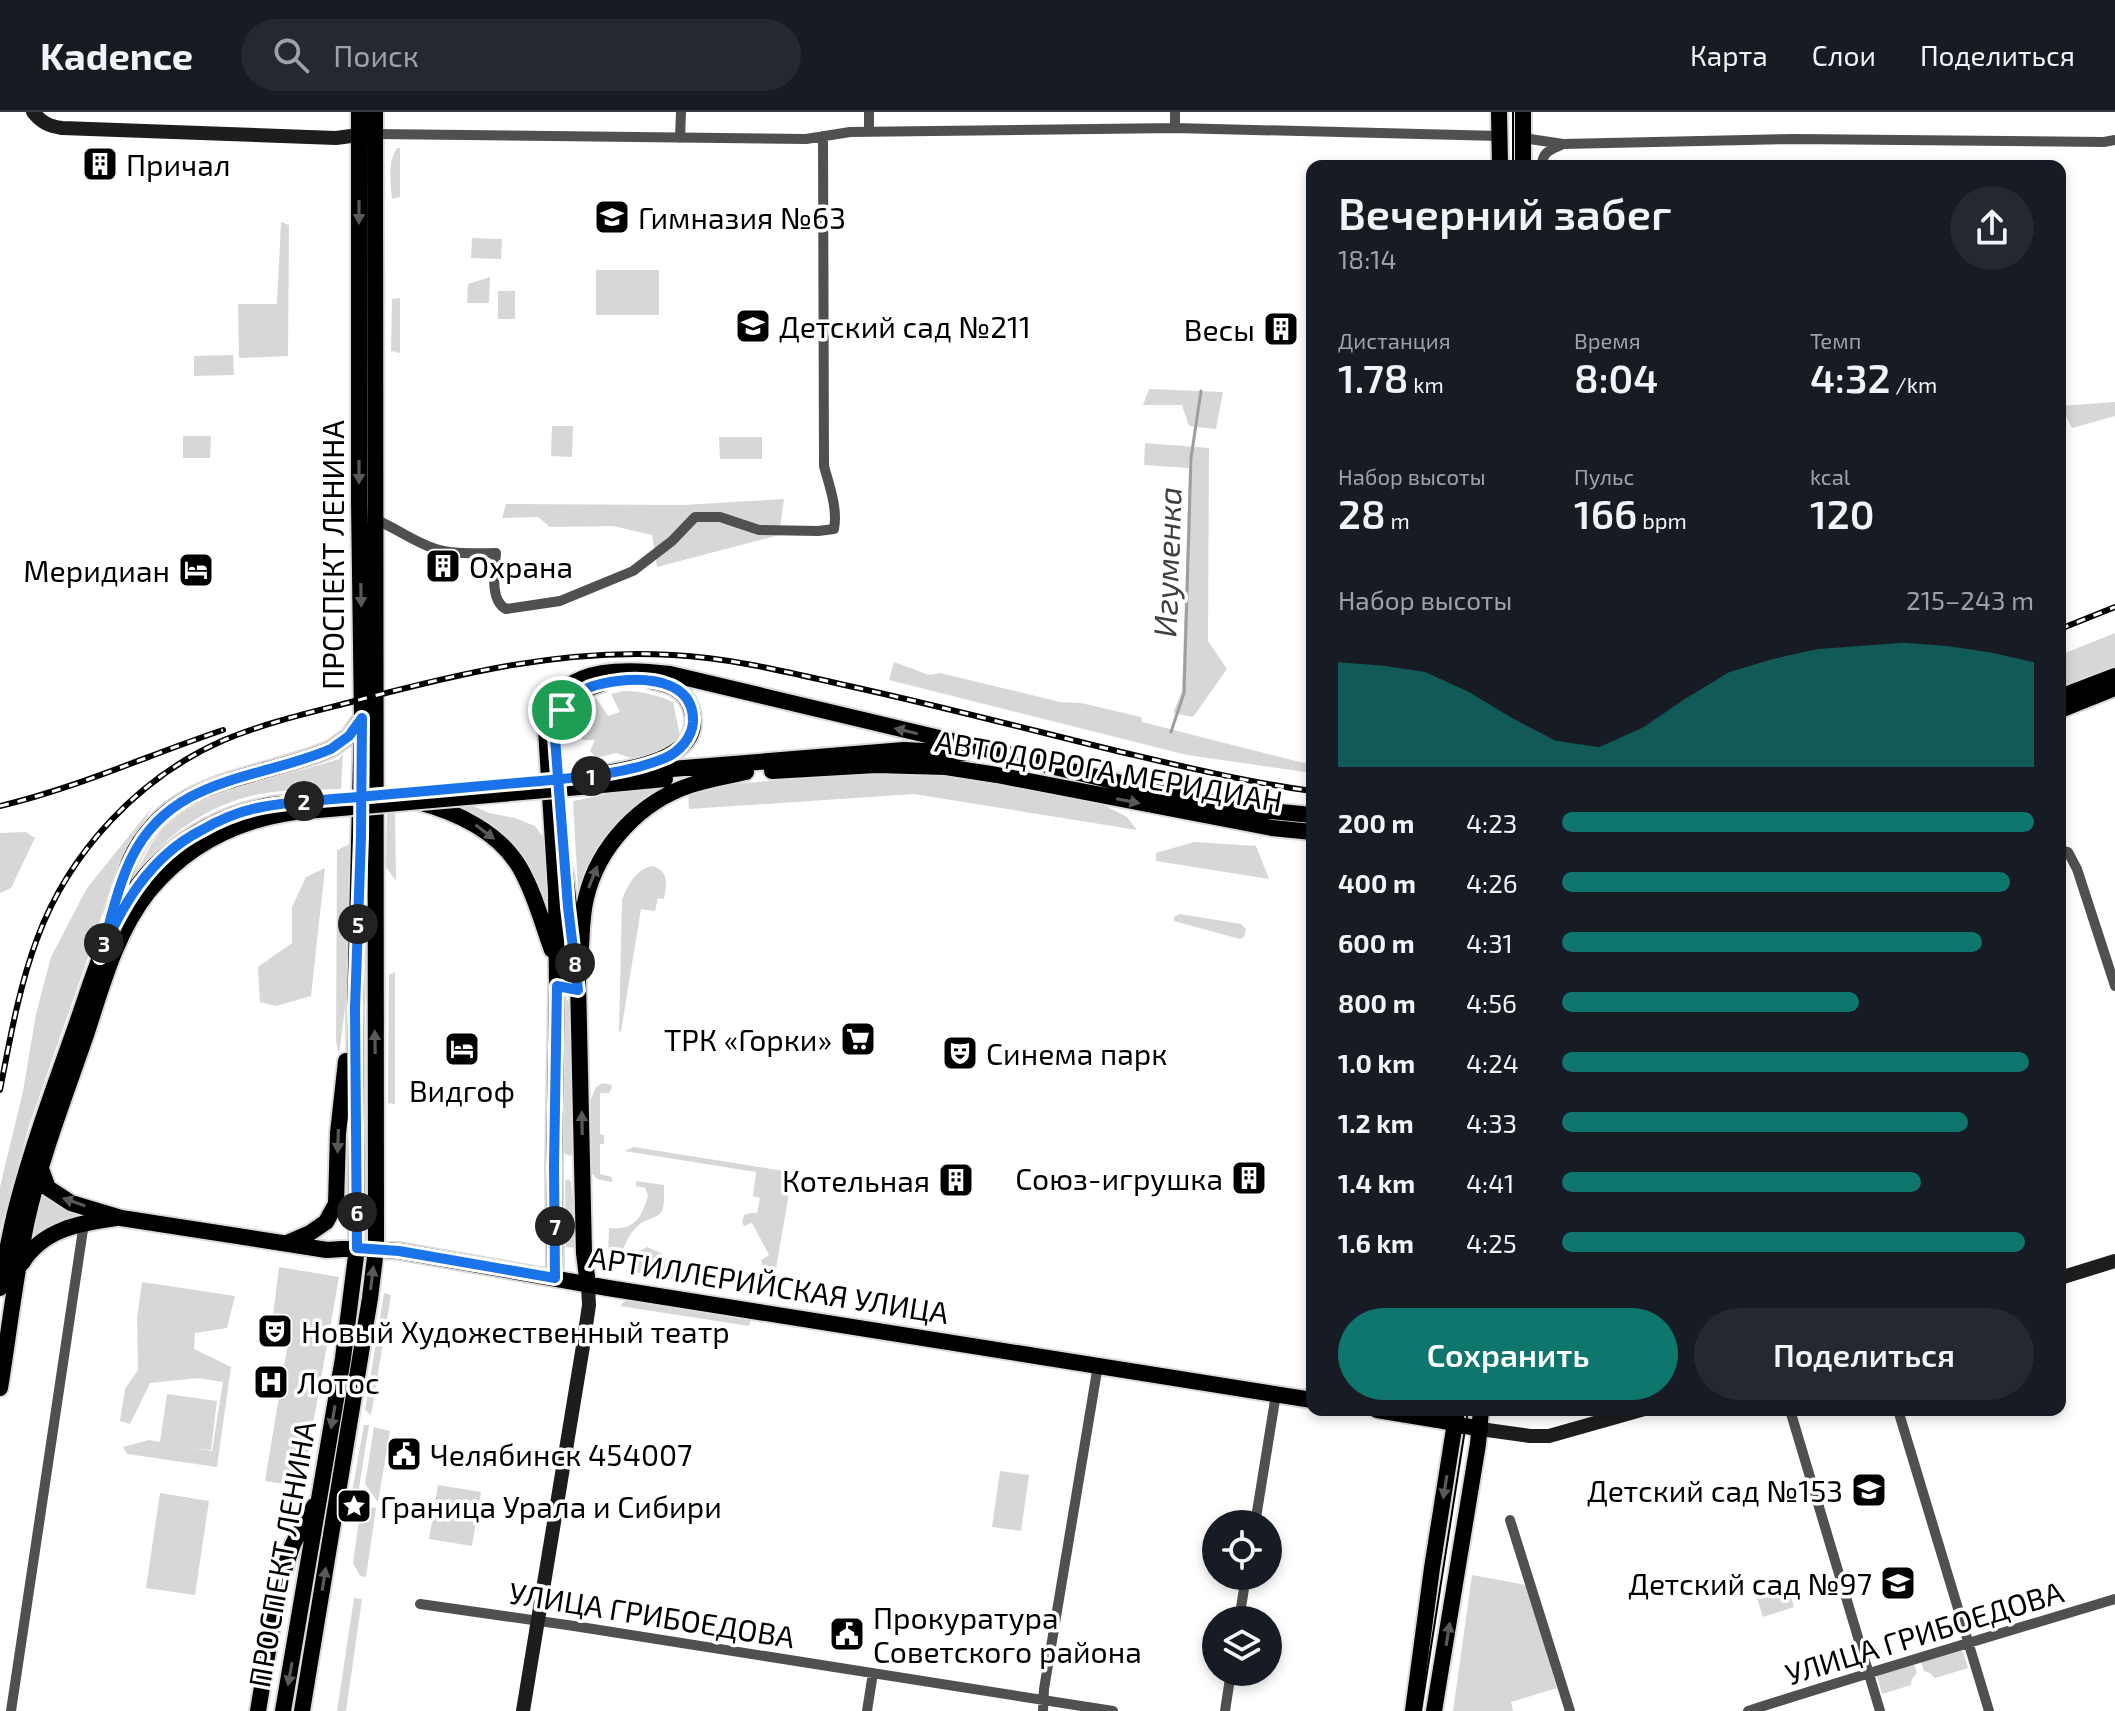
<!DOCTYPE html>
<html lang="ru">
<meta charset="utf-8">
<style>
:root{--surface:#171b24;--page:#242831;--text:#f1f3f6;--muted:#9ea1a6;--line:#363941;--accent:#0f766e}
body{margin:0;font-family:"Exo 2",sans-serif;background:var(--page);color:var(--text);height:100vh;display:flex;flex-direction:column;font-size:30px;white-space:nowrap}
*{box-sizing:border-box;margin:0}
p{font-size:26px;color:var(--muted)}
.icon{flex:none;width:44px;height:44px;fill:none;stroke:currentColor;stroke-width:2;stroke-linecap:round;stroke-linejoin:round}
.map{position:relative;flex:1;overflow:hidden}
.side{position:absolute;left:1306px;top:48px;width:760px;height:1256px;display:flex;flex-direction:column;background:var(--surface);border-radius:16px;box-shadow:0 4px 12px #0003}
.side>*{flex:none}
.tools{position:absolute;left:1202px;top:1398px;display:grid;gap:16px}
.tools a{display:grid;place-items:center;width:80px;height:80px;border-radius:50%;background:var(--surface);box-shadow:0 4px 12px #0003;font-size:40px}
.pin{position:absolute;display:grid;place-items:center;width:68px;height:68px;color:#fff;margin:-34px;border:4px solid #fff;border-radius:50%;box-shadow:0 2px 8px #0007}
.km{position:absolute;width:40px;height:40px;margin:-20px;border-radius:50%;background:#222;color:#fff;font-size:22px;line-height:40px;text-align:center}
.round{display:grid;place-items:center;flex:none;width:84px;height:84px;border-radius:42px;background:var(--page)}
.head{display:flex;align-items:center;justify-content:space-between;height:136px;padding:0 32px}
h1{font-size:44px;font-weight:600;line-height:60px}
.figures{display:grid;grid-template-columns:repeat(3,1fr);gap:12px;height:136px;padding:8px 32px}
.figures div{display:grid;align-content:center}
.figures b{font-size:40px;font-weight:600}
.figures small{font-size:22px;font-weight:400}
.figures p{font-size:22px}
.chart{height:224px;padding:16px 32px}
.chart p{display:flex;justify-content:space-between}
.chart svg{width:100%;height:144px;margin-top:8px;fill:var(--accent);opacity:.7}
.action{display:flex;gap:16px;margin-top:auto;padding:16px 32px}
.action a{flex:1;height:92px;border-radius:48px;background:var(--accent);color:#fff;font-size:32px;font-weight:600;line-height:92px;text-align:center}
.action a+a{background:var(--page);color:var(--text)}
ul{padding:0 32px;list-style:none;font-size:26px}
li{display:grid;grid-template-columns:128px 96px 1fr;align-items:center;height:60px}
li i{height:20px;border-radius:10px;background:var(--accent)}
header{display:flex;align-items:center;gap:48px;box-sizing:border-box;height:112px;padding:0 40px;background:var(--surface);border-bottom:2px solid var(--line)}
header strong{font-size:38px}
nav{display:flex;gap:44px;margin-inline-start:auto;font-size:28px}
.search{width:560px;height:72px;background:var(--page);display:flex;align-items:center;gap:20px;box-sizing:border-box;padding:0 28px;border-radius:44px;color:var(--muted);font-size:30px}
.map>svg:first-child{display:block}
.green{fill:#d7d7d7}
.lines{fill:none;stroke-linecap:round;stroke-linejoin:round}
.stream{stroke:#9e9e9e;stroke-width:3}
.primary-casing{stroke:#dbdbdb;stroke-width:20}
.street{stroke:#505050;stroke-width:10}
.secondary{stroke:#1d1d1d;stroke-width:14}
.primary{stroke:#000;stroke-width:16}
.tram{stroke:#000;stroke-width:2}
.rail-casing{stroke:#000;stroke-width:6}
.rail{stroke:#fff;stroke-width:3;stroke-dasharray:9;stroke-linecap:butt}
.primary-bridge-casing{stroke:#dbdbdb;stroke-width:20;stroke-linecap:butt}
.primary-bridge{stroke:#000;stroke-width:16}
.oneway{fill:#595959}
.route-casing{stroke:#fff;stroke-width:16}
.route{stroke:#1a73e8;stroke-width:10}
.labels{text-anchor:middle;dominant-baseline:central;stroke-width:7;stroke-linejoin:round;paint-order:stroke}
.poi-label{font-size:30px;fill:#000;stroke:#fff;text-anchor:start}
.street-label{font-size:30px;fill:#000;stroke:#fff}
.water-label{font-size:32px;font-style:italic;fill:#3f3f3f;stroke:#fff}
</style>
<header>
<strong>Kadence</strong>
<div class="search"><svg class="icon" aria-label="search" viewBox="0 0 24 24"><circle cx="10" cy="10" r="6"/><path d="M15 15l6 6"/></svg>Поиск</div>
<nav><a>Карта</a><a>Слои</a><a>Поделиться</a></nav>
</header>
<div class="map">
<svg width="2115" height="1599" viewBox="0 0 2115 1599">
<rect width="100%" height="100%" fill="#fff"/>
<!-- green -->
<path class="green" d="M397,36H400V85L392,87C391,70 387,51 397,36Z
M281,110L289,113L288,244L239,246L238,192H277Z
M472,126L502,127L501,147L471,146Z
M596,158H659V203H596Z
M490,165L489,191H467L468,172Z
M498,179H515V207H498Z
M400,186V241L391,239L392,187Z
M233,243L234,263L194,264V244Z
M1149,277L1223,280L1216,317L1189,314L1182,293H1143Z
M2115,290V304L2072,316L2061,294Z
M552,314H573L572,345L551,344Z
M183,324H211L210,346H183Z
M719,325H762V347H720Z
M1145,331L1209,336L1208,529L1227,557L1193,605L1173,601L1182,579L1189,356L1144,353Z
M784,387L779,423L657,455L652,423L613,414L550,415L538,405L502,406L506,392L683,393Z
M2115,521V555L2060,579V543Z
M894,550L929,563L940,561L1060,590L1081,591L1141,605L1142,610L1312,653V661L1187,643L889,568Z
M623,579C642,579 657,583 673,590L680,624L669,639L631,646L616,641L596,646L590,639L595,628H582L570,612H575L580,601L573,595L575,590L581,591L586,594L596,586L608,604L620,600L611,582Z
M343,642L341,677C313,678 282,677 255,683C208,693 167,723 137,759C146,742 154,725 168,712C206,678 274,667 323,652L339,647Z
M896,660L950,661L1098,690L1127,705L1137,718L914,682L689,697L688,679L715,673Z
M678,672L645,690L579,795L573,689L617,680Z
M467,691L489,701L515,706L535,714L543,725L547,745L550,784L546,793L518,744L452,693Z
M153,694L117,754L93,831L29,1014L0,1119V1075L23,979L36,902L51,845L87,776Z
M395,697L396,769L386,755L387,699Z
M26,720L35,726L11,776L0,781V721Z
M1194,730L1256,734L1269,767L1156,749V741Z
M350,732L349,864L339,943L336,929L337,738Z
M652,754C669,758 667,772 664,787L658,786L655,799L641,797L621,919L619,920L622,788C627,774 636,757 652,754Z
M325,756L311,884L276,894L260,890L258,855L292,831V795L306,765Z
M1180,802L1241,812L1246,817L1244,825L1240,827L1174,809V805Z
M395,860V992L388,991L389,863Z
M566,887L571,891L575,1042L570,1044L564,1041L562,891Z
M603,971L611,973L612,976L609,981H600V1022L604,1023V1032H600V1062L612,1065V1070L597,1067L591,1060V987L596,975Z
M634,1035L790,1060L788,1087L773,1174L762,1178L764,1158L761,1148L769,1143L752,1111L744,1114L742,1110L744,1103L750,1101H757L760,1086L753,1084L756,1060L624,1039Z
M568,1067L571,1070L575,1105L576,1136L566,1135L565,1069Z
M636,1069L664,1073C664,1080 665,1092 662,1099C659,1106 646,1107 640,1112C626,1123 622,1141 616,1157L609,1151L608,1146L609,1116C634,1119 642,1106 648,1083L645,1076L636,1074Z
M41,1078L92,1101L66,1109L32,1127L30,1124Z
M647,1135L661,1141L682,1168L628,1159L635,1141Z
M279,1155L339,1165L302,1375L265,1369L292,1206L273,1203Z
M142,1170L235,1184L227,1216L195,1221L194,1237L231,1255L217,1355L127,1342L123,1335L149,1328L160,1330L167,1282L217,1289L211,1338L193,1336L212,1339L223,1270L198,1266L150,1271L130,1312L120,1309L125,1277L138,1258L137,1206Z
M384,1181L391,1183L371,1303L365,1298Z
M625,1189H629L751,1208L749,1214L620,1194Z
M364,1313H369L358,1383L352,1380Z
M374,1315L390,1319L378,1390L365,1372Z
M1000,1359L1029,1363L1021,1419L992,1415Z
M438,1373L481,1380L472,1434L429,1427Z
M160,1381L209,1389L195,1483L146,1476Z
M361,1394L376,1396L366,1465L360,1464L353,1451Z
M1472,1463L1526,1473L1557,1576L1511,1590L1513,1599H1453Z
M1787,1472L1794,1495L1763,1505L1756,1483Z
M354,1486L362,1487L346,1599H337Z
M1957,1535L1963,1540L1968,1556L1935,1566L1930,1561L1924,1559L1920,1547Z
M1913,1549L1917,1561L1912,1567L1911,1573L1882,1582L1877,1564Z"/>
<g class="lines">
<!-- stream -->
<path class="stream" d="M1171,620L1184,581L1191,346L1201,279"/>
<defs>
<path id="primary" d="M1499,0L1500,54
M1523,54V0
M2060,585L2115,564
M2060,598L2115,576
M561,602C569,585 583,577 601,572
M1026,648L1158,680L1250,697L1312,703
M647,659L904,638L963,641
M772,659L876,653L946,655L997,663L1272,716L1312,720
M590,664C623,657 708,650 691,596C685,578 669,572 652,569
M591,674L665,667
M418,690C457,700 499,720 520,756C535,782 542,811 552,838
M565,760L578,869L584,1141L588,1173
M113,801C118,783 123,765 130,748C168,665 258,668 331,637L349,624L361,607
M581,835C582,819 582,802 586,786C598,734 641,689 691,673C709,667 728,664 746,660
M41,1057L48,1076L71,1091L121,1106L327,1138L357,1136L399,1139L608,1176L1312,1288
M287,1131L310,1121L326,1110L336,1092L338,1021L346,949
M22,1151C43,1117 80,1111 116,1106
M555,1166L554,1055L557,874L556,779L546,617C547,611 548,604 550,598C568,553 631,557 670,562L1036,649
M0,1176C5,1148 10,1120 17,1093C33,1032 55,973 76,914C94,862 109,808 144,765C178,725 228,698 280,692
M0,1276C9,1221 15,1164 27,1108C41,1045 65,984 86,923C102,874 116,820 149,779C186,734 237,708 295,700
M1377,1298L1438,1308L1480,1317
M258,1599L279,1472L293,1432L314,1394
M283,1599L343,1246L357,1136L355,896L362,606L359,389V0
M302,1599L370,1186L376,1137L375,0
M1413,1599L1432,1456L1457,1298
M1434,1599L1478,1332L1481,1298"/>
</defs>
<!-- primary casing -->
<use href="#primary" class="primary-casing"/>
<!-- street -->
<path class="street" d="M1175,0V16
M869,20V0
M375,22L806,27L850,20L1175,16L1500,24
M680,26L681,0
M1523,26L1563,32L1795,27L2104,30L2115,28
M1542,54C1542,39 1551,38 1563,32
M376,408C396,416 413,429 433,436C453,443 475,441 496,441C495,457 489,488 506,497L560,489L633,459L672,429L695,405H720L759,418L818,419L834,417C838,396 829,373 824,354L823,24
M2060,738L2068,740L2077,757L2115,874
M1790,1298L1880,1599
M1898,1298L1989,1599
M1510,1408L1570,1599
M1255,1412L1276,1282
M420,1492L574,1514L1113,1599
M1239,1508L1246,1464
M11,1599L84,1111
M867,1599L873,1561
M1043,1599L1044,1577L1098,1253
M1225,1599L1231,1560
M1748,1599C1870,1560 1992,1524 2115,1487"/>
<!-- secondary -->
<path class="secondary" d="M33,0C42,11 49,14 62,16L336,26L366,22
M2060,1166L2115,1149
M1480,1317L1530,1324H1549L1641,1298
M523,1599L583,1234L589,1193L588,1173"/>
<!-- primary -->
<use href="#primary" class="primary"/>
<!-- tram -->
<path class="tram" d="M1513,54V0
M1421,1599L1468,1298"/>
<defs>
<path id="rail" d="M2060,517L2115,495
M0,694C77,676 148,643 223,618
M0,978C10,927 19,875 37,827C69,740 139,665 224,628C265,611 308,601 351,590C457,562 562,536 673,543C733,546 791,561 849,574C940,594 1031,618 1121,640C1185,655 1247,670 1312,679"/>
</defs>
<!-- rail casing -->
<use href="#rail" class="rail-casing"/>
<!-- rail -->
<use href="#rail" class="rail"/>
<defs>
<path id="primary-bridge" d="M295,700L591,674"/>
</defs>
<!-- primary-bridge casing -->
<use href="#primary-bridge" class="primary-bridge-casing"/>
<!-- primary-bridge -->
<use href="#primary-bridge" class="primary-bridge"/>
</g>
<!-- one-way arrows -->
<defs><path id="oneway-solid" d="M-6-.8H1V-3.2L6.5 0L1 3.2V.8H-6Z" transform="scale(2)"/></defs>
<g class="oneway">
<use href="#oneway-solid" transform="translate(359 100) rotate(90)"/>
<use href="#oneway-solid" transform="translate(359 360) rotate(90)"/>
<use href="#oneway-solid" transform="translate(361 483) rotate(89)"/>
<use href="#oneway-solid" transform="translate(906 619) rotate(-167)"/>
<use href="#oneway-solid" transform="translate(1128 689) rotate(11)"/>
<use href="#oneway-solid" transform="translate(485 720) rotate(37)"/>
<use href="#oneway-solid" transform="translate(593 765) rotate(-68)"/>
<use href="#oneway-solid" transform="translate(375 930) rotate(-91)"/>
<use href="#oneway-solid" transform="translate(582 1011) rotate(-91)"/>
<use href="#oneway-solid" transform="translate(338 1029) rotate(92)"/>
<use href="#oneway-solid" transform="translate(74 1090) rotate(-161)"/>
<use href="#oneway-solid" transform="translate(372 1166) rotate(-83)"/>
<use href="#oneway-solid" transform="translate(333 1305) rotate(100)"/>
<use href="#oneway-solid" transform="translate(1445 1375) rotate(99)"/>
<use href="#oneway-solid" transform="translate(324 1467) rotate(-81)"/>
<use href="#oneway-solid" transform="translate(1448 1522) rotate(-81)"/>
<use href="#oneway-solid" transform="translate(290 1562) rotate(100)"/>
</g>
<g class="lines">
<defs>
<path id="route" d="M562,598C569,588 578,580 590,575C622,564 695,559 693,610C692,626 679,640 665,646C625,663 571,666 528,670C471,675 415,680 358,685C326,688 293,689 262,695C240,699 219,708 200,719C150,745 121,794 100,845C110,812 117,775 132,745C172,664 258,668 331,637L349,624L362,606L361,725L355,896L357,1136L399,1139L555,1166L554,1055L557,874L578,878L568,795L555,626L562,598"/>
</defs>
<!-- route casing -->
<use href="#route" class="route-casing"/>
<!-- route -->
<use href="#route" class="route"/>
</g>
<!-- icons -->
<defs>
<symbol id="building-square" viewBox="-11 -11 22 22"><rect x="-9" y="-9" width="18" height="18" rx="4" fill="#000" stroke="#fff"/><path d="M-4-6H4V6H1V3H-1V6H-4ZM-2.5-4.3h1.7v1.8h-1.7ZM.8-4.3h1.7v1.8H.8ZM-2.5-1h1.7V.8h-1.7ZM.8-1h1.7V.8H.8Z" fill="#fff"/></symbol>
<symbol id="school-square" viewBox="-11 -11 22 22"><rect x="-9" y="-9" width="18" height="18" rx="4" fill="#000" stroke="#fff"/><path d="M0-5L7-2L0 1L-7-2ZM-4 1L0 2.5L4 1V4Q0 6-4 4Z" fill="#fff"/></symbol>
<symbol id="hotel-square" viewBox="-11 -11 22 22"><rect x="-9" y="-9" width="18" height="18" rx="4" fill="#000" stroke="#fff"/><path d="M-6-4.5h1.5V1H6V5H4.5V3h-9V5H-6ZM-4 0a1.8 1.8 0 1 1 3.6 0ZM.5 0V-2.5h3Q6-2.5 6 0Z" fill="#fff"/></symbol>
<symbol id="supermarket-square" viewBox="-11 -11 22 22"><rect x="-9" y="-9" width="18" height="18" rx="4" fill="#000" stroke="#fff"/><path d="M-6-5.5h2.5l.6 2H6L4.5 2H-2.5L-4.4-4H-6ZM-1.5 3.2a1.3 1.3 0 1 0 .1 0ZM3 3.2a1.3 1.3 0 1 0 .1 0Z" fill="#fff"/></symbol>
<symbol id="theatre-square" viewBox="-11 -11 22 22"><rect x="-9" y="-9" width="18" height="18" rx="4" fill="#000" stroke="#fff"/><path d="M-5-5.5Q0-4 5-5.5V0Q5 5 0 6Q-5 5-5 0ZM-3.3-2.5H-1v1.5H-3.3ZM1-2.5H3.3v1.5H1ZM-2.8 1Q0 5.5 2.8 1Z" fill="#fff"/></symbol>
<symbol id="hospital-square" viewBox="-11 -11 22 22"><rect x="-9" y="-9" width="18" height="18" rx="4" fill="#000" stroke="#fff"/><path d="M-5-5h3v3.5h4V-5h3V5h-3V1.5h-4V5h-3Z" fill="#fff"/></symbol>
<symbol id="civic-square" viewBox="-11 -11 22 22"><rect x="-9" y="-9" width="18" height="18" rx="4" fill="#000" stroke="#fff"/><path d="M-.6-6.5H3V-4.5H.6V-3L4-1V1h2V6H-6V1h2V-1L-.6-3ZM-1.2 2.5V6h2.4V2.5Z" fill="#fff"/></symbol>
<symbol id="sight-square" viewBox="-11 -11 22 22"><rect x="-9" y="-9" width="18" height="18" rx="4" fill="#000" stroke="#fff"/><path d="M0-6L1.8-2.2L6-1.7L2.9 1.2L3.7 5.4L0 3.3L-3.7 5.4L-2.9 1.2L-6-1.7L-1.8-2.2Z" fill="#fff"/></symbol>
</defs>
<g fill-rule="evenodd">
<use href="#building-square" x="80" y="32" width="40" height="40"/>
<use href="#school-square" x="592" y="85" width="40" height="40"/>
<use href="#school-square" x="733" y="194" width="40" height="40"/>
<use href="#building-square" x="1261" y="197" width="40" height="40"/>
<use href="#building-square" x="423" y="434" width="40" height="40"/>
<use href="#hotel-square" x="176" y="438" width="40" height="40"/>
<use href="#supermarket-square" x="838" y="907" width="40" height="40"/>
<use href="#hotel-square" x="442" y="917" width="40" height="40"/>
<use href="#theatre-square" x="940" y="921" width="40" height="40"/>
<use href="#building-square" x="1229" y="1046" width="40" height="40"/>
<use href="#building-square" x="936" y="1048" width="40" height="40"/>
<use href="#theatre-square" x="255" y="1199" width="40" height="40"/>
<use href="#hospital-square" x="251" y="1250" width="40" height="40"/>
<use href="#civic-square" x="384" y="1322" width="40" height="40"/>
<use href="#school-square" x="1849" y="1358" width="40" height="40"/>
<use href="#sight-square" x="334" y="1374" width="40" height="40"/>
<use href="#school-square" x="1878" y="1451" width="40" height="40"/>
<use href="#civic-square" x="827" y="1502" width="40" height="40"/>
</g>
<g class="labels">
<!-- poi labels -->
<g class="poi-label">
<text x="126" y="52">Причал</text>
<text x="638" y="105">Гимназия №63</text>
<text x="779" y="214">Детский сад №211</text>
<text x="1255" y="217" text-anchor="end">Весы</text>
<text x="469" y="454">Охрана</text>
<text x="170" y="458" text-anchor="end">Меридиан</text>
<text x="832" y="927" text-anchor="end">ТРК «Горки»</text>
<text x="986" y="941">Синема парк</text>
<text x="462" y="978" text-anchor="middle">Видгоф</text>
<text x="1223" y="1066" text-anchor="end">Союз-игрушка</text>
<text x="930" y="1068" text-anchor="end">Котельная</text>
<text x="301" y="1219">Новый Художественный театр</text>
<text x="297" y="1270">Лотос</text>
<text x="430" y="1342">Челябинск 454007</text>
<text x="1843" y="1378" text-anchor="end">Детский сад №153</text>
<text x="380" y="1394">Граница Урала и Сибири</text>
<text x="1872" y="1471" text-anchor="end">Детский сад №97</text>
<text x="873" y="1505">Прокуратура<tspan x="873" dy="34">Советского района</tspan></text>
</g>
<!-- street labels -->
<g class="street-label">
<text transform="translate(332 443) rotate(-90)">ПРОСПЕКТ ЛЕНИНА</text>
<text transform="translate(1109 658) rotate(10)">АВТОДОРОГА МЕРИДИАН</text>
<text transform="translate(769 1172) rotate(9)">АРТИЛЛЕРИЙСКАЯ УЛИЦА</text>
<text transform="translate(281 1442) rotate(-80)">ПРОСПЕКТ ЛЕНИНА</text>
<text transform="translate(652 1502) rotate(9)">УЛИЦА ГРИБОЕДОВА</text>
<text transform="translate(1924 1520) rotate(-17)">УЛИЦА ГРИБОЕДОВА</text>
</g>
<!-- water labels -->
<g class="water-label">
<text transform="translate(1166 450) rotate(-88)">Игуменка</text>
</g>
</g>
</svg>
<div class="tools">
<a><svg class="icon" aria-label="locate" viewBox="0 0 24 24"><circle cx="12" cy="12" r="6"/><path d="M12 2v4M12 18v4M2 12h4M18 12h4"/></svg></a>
<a><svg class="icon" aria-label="layers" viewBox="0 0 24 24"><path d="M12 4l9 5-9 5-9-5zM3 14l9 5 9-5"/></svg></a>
</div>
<div class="pin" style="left:562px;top:598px;background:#1e9e55"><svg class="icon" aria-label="arrive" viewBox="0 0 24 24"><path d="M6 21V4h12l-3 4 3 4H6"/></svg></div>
<b class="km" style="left:591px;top:664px">1</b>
<b class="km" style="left:304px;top:689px">2</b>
<b class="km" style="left:104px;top:831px">3</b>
<b class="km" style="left:358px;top:812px">5</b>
<b class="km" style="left:357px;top:1100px">6</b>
<b class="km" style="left:555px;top:1114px">7</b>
<b class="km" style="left:575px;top:851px">8</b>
<section class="side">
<div class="head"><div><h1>Вечерний забег</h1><p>18:14</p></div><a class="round"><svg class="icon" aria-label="share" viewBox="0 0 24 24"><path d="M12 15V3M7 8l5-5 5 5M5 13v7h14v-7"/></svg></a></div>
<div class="figures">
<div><p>Дистанция</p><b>1.78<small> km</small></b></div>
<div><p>Время</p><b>8:04</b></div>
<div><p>Темп</p><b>4:32<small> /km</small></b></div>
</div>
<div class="figures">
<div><p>Набор высоты</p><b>28<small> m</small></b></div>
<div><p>Пульс</p><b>166<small> bpm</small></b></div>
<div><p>kcal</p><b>120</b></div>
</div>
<div class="chart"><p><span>Набор высоты</span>215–243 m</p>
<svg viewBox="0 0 160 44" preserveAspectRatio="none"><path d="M0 44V12L10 13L20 15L30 21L40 29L50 36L60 38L70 32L80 23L90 15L100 11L110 8L120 7L130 6L140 7L150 9L160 12V44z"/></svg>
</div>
<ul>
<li><b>200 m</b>4:23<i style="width:100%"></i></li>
<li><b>400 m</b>4:26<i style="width:95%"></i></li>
<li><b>600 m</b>4:31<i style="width:89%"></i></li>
<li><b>800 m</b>4:56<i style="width:63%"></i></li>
<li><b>1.0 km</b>4:24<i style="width:99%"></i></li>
<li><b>1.2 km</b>4:33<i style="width:86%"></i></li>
<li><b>1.4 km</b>4:41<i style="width:76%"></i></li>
<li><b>1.6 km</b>4:25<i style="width:98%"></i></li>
</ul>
<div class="action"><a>Сохранить</a><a>Поделиться</a></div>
</section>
</div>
